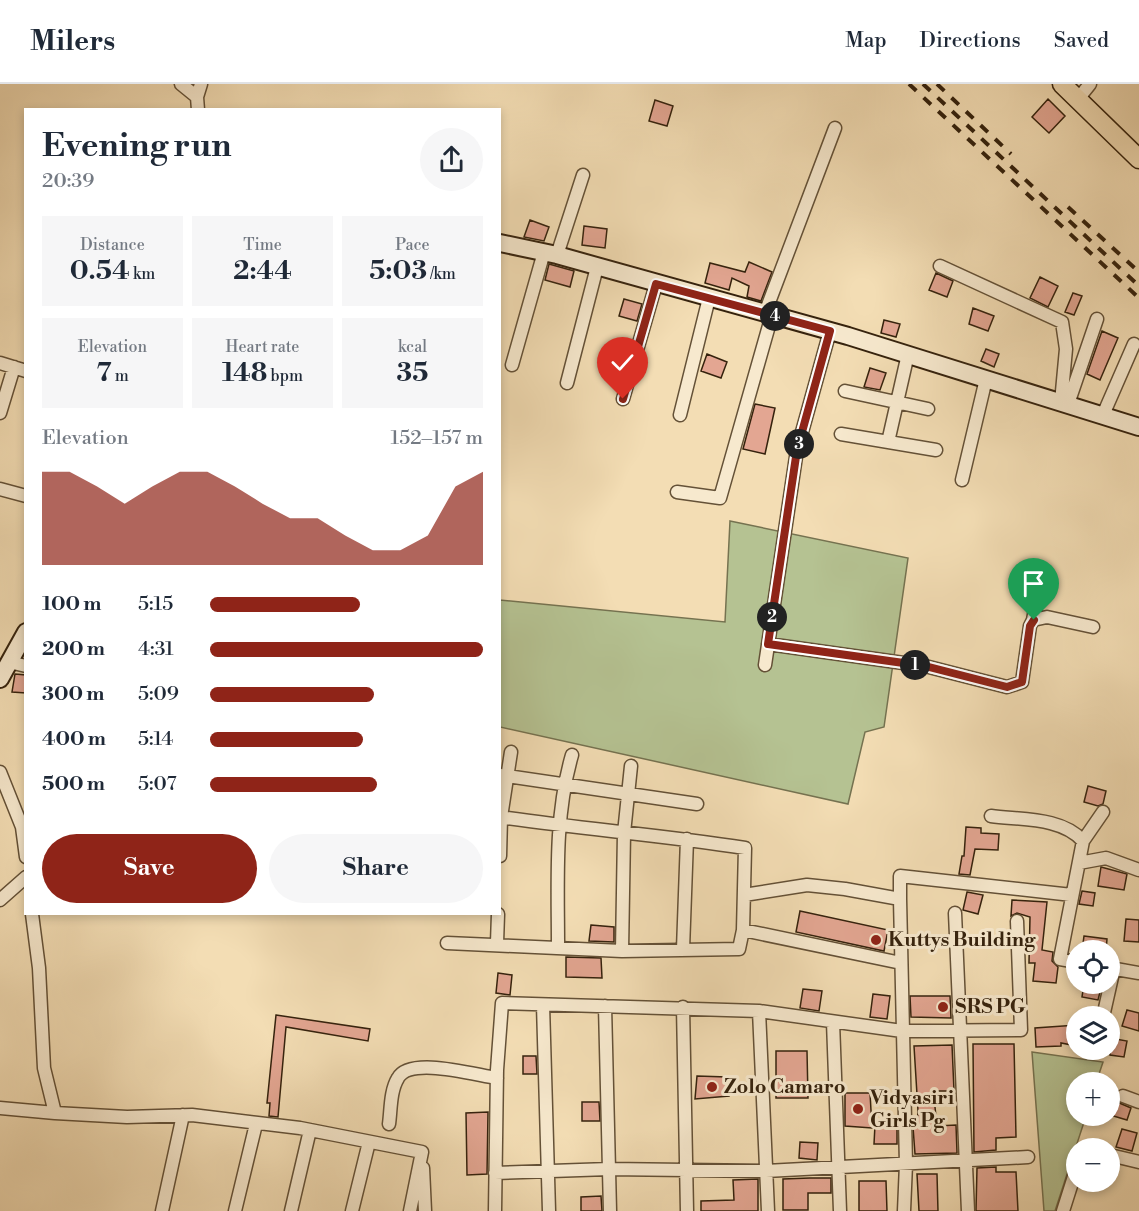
<!DOCTYPE html>
<meta charset="utf-8">
<style>
:root{--surface:#fff;--page:#f6f6f7;--text:#1f2937;--muted:#747a83;--line:#e0e1e3;--accent:#8f2418}
body{margin:0;font-family:"Libre Bodoni",serif;background:var(--page);color:var(--text);height:100vh;display:flex;flex-direction:column;font-size:22px;white-space:nowrap}
*{box-sizing:border-box;margin:0}
p{font-size:20px;color:var(--muted)}
.icon{flex:none;width:33px;height:33px;fill:none;stroke:currentColor;stroke-width:2;stroke-linecap:round;stroke-linejoin:round}
.map{position:relative;flex:1;overflow:hidden}
.side{position:absolute;left:24px;top:24px;width:477px;height:807px;display:flex;flex-direction:column;background:var(--surface);border-radius:0px;box-shadow:0 3px 9px #0003}
.side>*{flex:none}
.tools{position:absolute;left:1066px;top:856px;display:grid;gap:12px}
.tools a{display:grid;place-items:center;width:54px;height:54px;border-radius:50%;background:var(--surface);box-shadow:0 3px 9px #0003;font-size:30px}
.pin{position:absolute;display:grid;place-items:center;width:51px;height:51px;color:#fff;margin:-62px -26px;border-radius:50% 50% 50% 0;rotate:-45deg;box-shadow:0 0 6px #0007}
.pin .icon{rotate:45deg}
.km{position:absolute;width:30px;height:30px;margin:-15px;border-radius:50%;background:#222;color:#fff;font-size:16px;line-height:30px;text-align:center}
.round{display:grid;place-items:center;flex:none;width:63px;height:63px;border-radius:32px;background:var(--page)}
.head{display:flex;align-items:center;justify-content:space-between;height:102px;padding:0 18px}
h1{font-size:33px;font-weight:700;line-height:45px}
.figures{display:grid;grid-template-columns:repeat(3,1fr);gap:9px;height:102px;padding:6px 18px}
.figures div{display:grid;align-content:center;border-radius:0px;background:var(--page);text-align:center}
.figures b{font-size:26px;font-weight:700}
.figures small{font-size:16px;font-weight:400}
.figures p{font-size:16px}
.chart{height:168px;padding:12px 18px}
.chart p{display:flex;justify-content:space-between}
.chart svg{width:100%;height:108px;margin-top:6px;fill:var(--accent);opacity:.7}
.primary-button{display:flex;gap:12px;margin-top:auto;padding:12px 18px}
.primary-button a{flex:1;height:69px;border-radius:36px;background:var(--accent);color:#fff;font-size:24px;font-weight:700;line-height:69px;text-align:center}
.primary-button a+a{background:var(--page);color:var(--text)}
ul{padding:0 18px;list-style:none;font-size:20px}
li{display:grid;grid-template-columns:96px 72px 1fr;align-items:center;height:45px}
li i{height:15px;border-radius:8px;background:var(--accent)}
header{display:flex;align-items:center;gap:36px;box-sizing:border-box;height:84px;padding:0 30px;background:var(--surface);border-bottom:2px solid var(--line)}
header strong{font-size:28px}
nav{display:flex;gap:33px;margin-inline-start:auto;font-size:21px}
.map>svg:first-child{display:block}
.green{fill:#b5c292;stroke:#757250;stroke-width:1.5}
.building{fill:#e3a692;stroke:#35220d;stroke-width:1.5}
.lines{fill:none;stroke-linecap:round;stroke-linejoin:round}
.street-casing{stroke:#645137;stroke-width:15}
.secondary-casing{stroke:#35220d;stroke-width:20}
.primary-casing{stroke:#35220d;stroke-width:21}
.street{stroke:#f7e9ce;stroke-width:12}
.secondary{stroke:#f7e9ce;stroke-width:16}
.primary{stroke:#f3ddb4;stroke-width:18}
.rail{stroke:#35220d;stroke-width:4;stroke-dasharray:10 10;stroke-linecap:butt}
.route-casing{stroke:#fff;stroke-width:12}
.route{stroke:#8f2418;stroke-width:8}
.poi-dot{fill:#8f2418;stroke:#f7e9ce;stroke-width:2}
.labels{text-anchor:middle;dominant-baseline:central;stroke-width:6;stroke-linejoin:round;paint-order:stroke}
.poi-label{font-size:20px;font-weight:bold;fill:#35220d;stroke:#f7e9ce;text-anchor:start}
</style>
<header>
<strong>Milers</strong>
<nav><a>Map</a><a>Directions</a><a>Saved</a></nav>
</header>
<div class="map">
<svg width="1139" height="1127" viewBox="0 0 1139 1127">
<rect width="100%" height="100%" fill="#f3ddb4"/>
<filter id="stains"><feTurbulence type="fractalNoise" baseFrequency=".00333" numOctaves="4"/><feColorMatrix values="0 0 0 0 .2 0 0 0 0 .09 0 0 0 0 .02 0 0 0 .5 -.17"/></filter>
<radialGradient id="worn" r=".72"><stop offset=".6" stop-color="#630" stop-opacity="0"/><stop offset="1" stop-color="#630" stop-opacity=".3"/></radialGradient>
<!-- green -->
<path class="green" d="M730,437L908,474L884,643L865,648L848,720L500,643V516L725,538Z
M1032,968L1103,978L1096,999H1077V1032H1086L1055,1127H1044Z"/>
<!-- building -->
<path class="building" d="M1048,15L1065,32L1049,49L1032,33Z
M655,16L673,22L667,42L649,37Z
M530,136L549,143L544,157L524,153Z
M584,142L607,145L605,164L582,161Z
M749,178L772,188L761,217L747,213L749,202L732,194L729,206L705,199L710,179L745,188Z
M549,180L574,187L570,203L545,196Z
M936,189L953,197L947,213L929,206Z
M1040,193L1058,202L1048,223L1030,214Z
M1073,209L1082,212L1074,231L1065,228Z
M624,215L642,220L637,237L619,232Z
M973,224L994,232L988,247L969,240Z
M884,236L900,240L896,253L881,249Z
M1102,247L1118,254L1100,296L1087,290Z
M610,264L628,269L625,279L607,275Z
M986,265L999,270L994,283L981,277Z
M707,270L727,278L721,294L701,287Z
M870,284L886,289L880,306L864,303Z
M755,320L775,324L765,370L743,365Z
M15,590L26,591V609L12,608Z
M1088,702L1106,707L1103,720L1098,722L1084,718Z
M966,743L981,744V749L999,750L998,766L975,765L970,791L959,790L962,772H964Z
M1101,783L1127,790L1124,806L1098,802Z
M1082,807L1095,809L1093,822L1079,820Z
M967,808L983,811L978,830L963,826Z
M1012,816L1047,818L1042,866L1053,868L1052,877L1058,883L1056,899L1033,897L1035,879H1029L1030,833L1017,829L1011,832Z
M800,827L888,846L884,867L796,848Z
M1126,835L1139,836V858L1124,857Z
M591,841L614,843V858L589,857Z
M1084,852L1107,855L1106,867H1082Z
M566,873L601,874L602,894L566,893Z
M498,889L512,891L510,911L496,909Z
M1084,900H1102L1098,916L1082,913Z
M803,905L822,907L819,927L800,924Z
M873,910L890,912L887,935L870,933Z
M910,912H950L951,934L911,933Z
M1127,926L1139,929V947L1122,942Z
M276,931L370,945L368,957L286,943L278,1033L269,1032L270,1019H267Z
M1077,941V962L1061,959V962L1036,963L1035,944Z
M1110,954L1127,957L1124,973L1110,971Z
M973,960H1014L1016,1053L996,1054V1066L974,1068Z
M952,961L954,1007H936L935,1023L937,1042L956,1041L957,1069L915,1070L913,1043H917L918,1027L914,962Z
M776,967H807L808,1014H776Z
M523,972H536L537,990H523Z
M697,992L727,993L729,1012L695,1015Z
M845,1009H870L872,1044L845,1042Z
M1110,1015L1131,1024L1127,1036L1110,1031Z
M582,1018H599L600,1037H582Z
M488,1028L487,1090L467,1091L466,1029Z
M875,1041H897V1060H874Z
M1122,1045L1137,1049L1132,1067L1116,1063Z
M800,1058L818,1059L817,1076L799,1074Z
M996,1083V1088H1016L1018,1127H976L977,1084Z
M917,1090H937L938,1127H919Z
M810,1094H831V1109H808V1126H783V1095Z
M758,1095V1127H701V1117L734,1116L733,1096Z
M859,1097H886L887,1127H859Z
M601,1112L602,1127H581V1113Z"/>
<g class="lines">
<defs>
<path id="street" d="M181,0L197,13
M1078,15L1090,0
M198,26L197,13L201,0
M557,171L583,91
M940,182L1062,238L1066,265L1061,318
M765,229L835,44
M0,279L26,287
M512,281L544,168
M567,299L597,183
M845,307L928,325
M623,315L656,200
M1068,320L1097,235
M0,329L14,283
M680,331L709,214
M1103,331L1134,260
M841,350L936,366
M888,358L908,270
M962,396L986,295
M0,405L26,412
M677,408L720,414L772,231
M1033,536L1040,498
M768,560L925,582L1007,603L1022,598L1030,542L1033,536L1047,533L1093,543
M9,578L26,582
M765,581L797,366L830,247
M0,688L22,743L26,773
M500,691L697,720
M991,732C1021,736 1062,733 1083,757
M500,733C581,745 663,751 745,764L743,846
M500,772L501,733L511,668
M1079,779L1106,774L1139,786
M744,811L807,801L845,805L900,815V792L1072,811
M900,815L906,1080L904,1127
M0,816L26,793
M955,829L968,1127
M32,830L39,884L44,984L55,1029L127,1033L192,1031L300,1044L422,1068
M447,859L622,867L739,865L743,846L901,879
M497,859L498,830
M558,863C558,798 554,733 572,671
M683,865L687,755
M622,867L624,749L631,682
M1077,878L1060,875L1083,757L1103,728
M1110,884L1139,889
M543,921L549,1127
M605,922L610,1127
M683,923L687,1127
M759,927L768,1127
M1103,933L1114,884
M833,938L840,1127
M1123,1012L1139,1018
M0,1024L55,1029
M389,1040C391,1026 390,1007 398,994C410,972 475,991 497,994
M1114,1072L1139,1078
M423,1084L425,1127
M495,1089L609,1085L766,1087L1028,1073
M162,1127L183,1031
M235,1127L256,1040
M291,1127L310,1046
M352,1127L369,1058
M410,1127L422,1068
M495,1127L497,986L502,919L759,927L902,947L1021,946L1017,837
M1063,1127L1077,1083"/>
<path id="secondary" d="M500,159L557,171L848,252L1139,343
M0,595L26,548"/>
<path id="primary" d="M1062,0L1139,75"/>
</defs>
<!-- street casing -->
<use href="#street" class="street-casing"/>
<!-- secondary casing -->
<use href="#secondary" class="secondary-casing"/>
<!-- primary casing -->
<use href="#primary" class="primary-casing"/>
<!-- street -->
<use href="#street" class="street"/>
<!-- secondary -->
<use href="#secondary" class="secondary"/>
<!-- primary -->
<use href="#primary" class="primary"/>
<!-- rail -->
<path class="rail" d="M909,0L1139,214
M923,0L1139,202
M937,0L1011,70
M1068,123L1139,188"/>
</g>
<g class="lines">
<defs>
<path id="route" d="M623,315L656,200L830,247L797,366L768,560L925,582L1007,603L1022,598L1030,542L1034,536"/>
</defs>
<!-- route casing -->
<use href="#route" class="route-casing"/>
<!-- route -->
<use href="#route" class="route"/>
</g>
<!-- markers -->
<g class="poi-dot">
<circle cx="876" cy="856" r="6"/>
<circle cx="943" cy="923" r="6"/>
<circle cx="712" cy="1003" r="6"/>
<circle cx="858" cy="1025" r="6"/>
</g>
<g class="labels">
<!-- poi labels -->
<g class="poi-label">
<text x="888" y="856">Kuttys Building</text>
<text x="955" y="923">SRS PG</text>
<text x="724" y="1003">Zolo Camaro</text>
<text x="870" y="1014">Vidyasiri<tspan x="870" dy="23">Girls Pg</tspan></text>
</g>
</g>
<rect width="100%" height="100%" filter="url(#stains)"/>
<rect width="100%" height="100%" fill="url(#worn)"/>
</svg>
<div class="tools">
<a><svg class="icon" aria-label="locate" viewBox="0 0 24 24"><circle cx="12" cy="12" r="6"/><path d="M12 2v4M12 18v4M2 12h4M18 12h4"/></svg></a>
<a><svg class="icon" aria-label="layers" viewBox="0 0 24 24"><path d="M12 4l9 5-9 5-9-5zM3 14l9 5 9-5"/></svg></a>
<a>+</a>
<a>−</a>
</div>
<div class="pin" style="left:1034px;top:536px;background:#1e9e55"><svg class="icon" aria-label="arrive" viewBox="0 0 24 24"><path d="M6 21V4h12l-3 4 3 4H6"/></svg></div>
<div class="pin" style="left:623px;top:315px;background:#d93025"><svg class="icon" aria-label="check" viewBox="0 0 24 24"><path d="M5 12l5 5 9-10"/></svg></div>
<b class="km" style="left:915px;top:581px">1</b>
<b class="km" style="left:772px;top:533px">2</b>
<b class="km" style="left:799px;top:360px">3</b>
<b class="km" style="left:775px;top:232px">4</b>
<section class="side">
<div class="head"><div><h1>Evening run</h1><p>20:39</p></div><a class="round"><svg class="icon" aria-label="share" viewBox="0 0 24 24"><path d="M12 15V3M7 8l5-5 5 5M5 13v7h14v-7"/></svg></a></div>
<div class="figures">
<div><p>Distance</p><b>0.54<small> km</small></b></div>
<div><p>Time</p><b>2:44</b></div>
<div><p>Pace</p><b>5:03<small> /km</small></b></div>
</div>
<div class="figures">
<div><p>Elevation</p><b>7<small> m</small></b></div>
<div><p>Heart rate</p><b>148<small> bpm</small></b></div>
<div><p>kcal</p><b>35</b></div>
</div>
<div class="chart"><p><span>Elevation</span>152–157 m</p>
<svg viewBox="0 0 160 44" preserveAspectRatio="none"><path d="M0 44V6L10 6L20 12L30 19L40 12L50 6L60 6L70 12L80 19L90 25L100 25L110 32L120 38L130 38L140 32L150 12L160 6V44z"/></svg>
</div>
<ul>
<li><b>100 m</b>5:15<i style="width:55%"></i></li>
<li><b>200 m</b>4:31<i style="width:100%"></i></li>
<li><b>300 m</b>5:09<i style="width:60%"></i></li>
<li><b>400 m</b>5:14<i style="width:56%"></i></li>
<li><b>500 m</b>5:07<i style="width:61%"></i></li>
</ul>
<div class="primary-button"><a>Save</a><a>Share</a></div>
</section>
</div>
